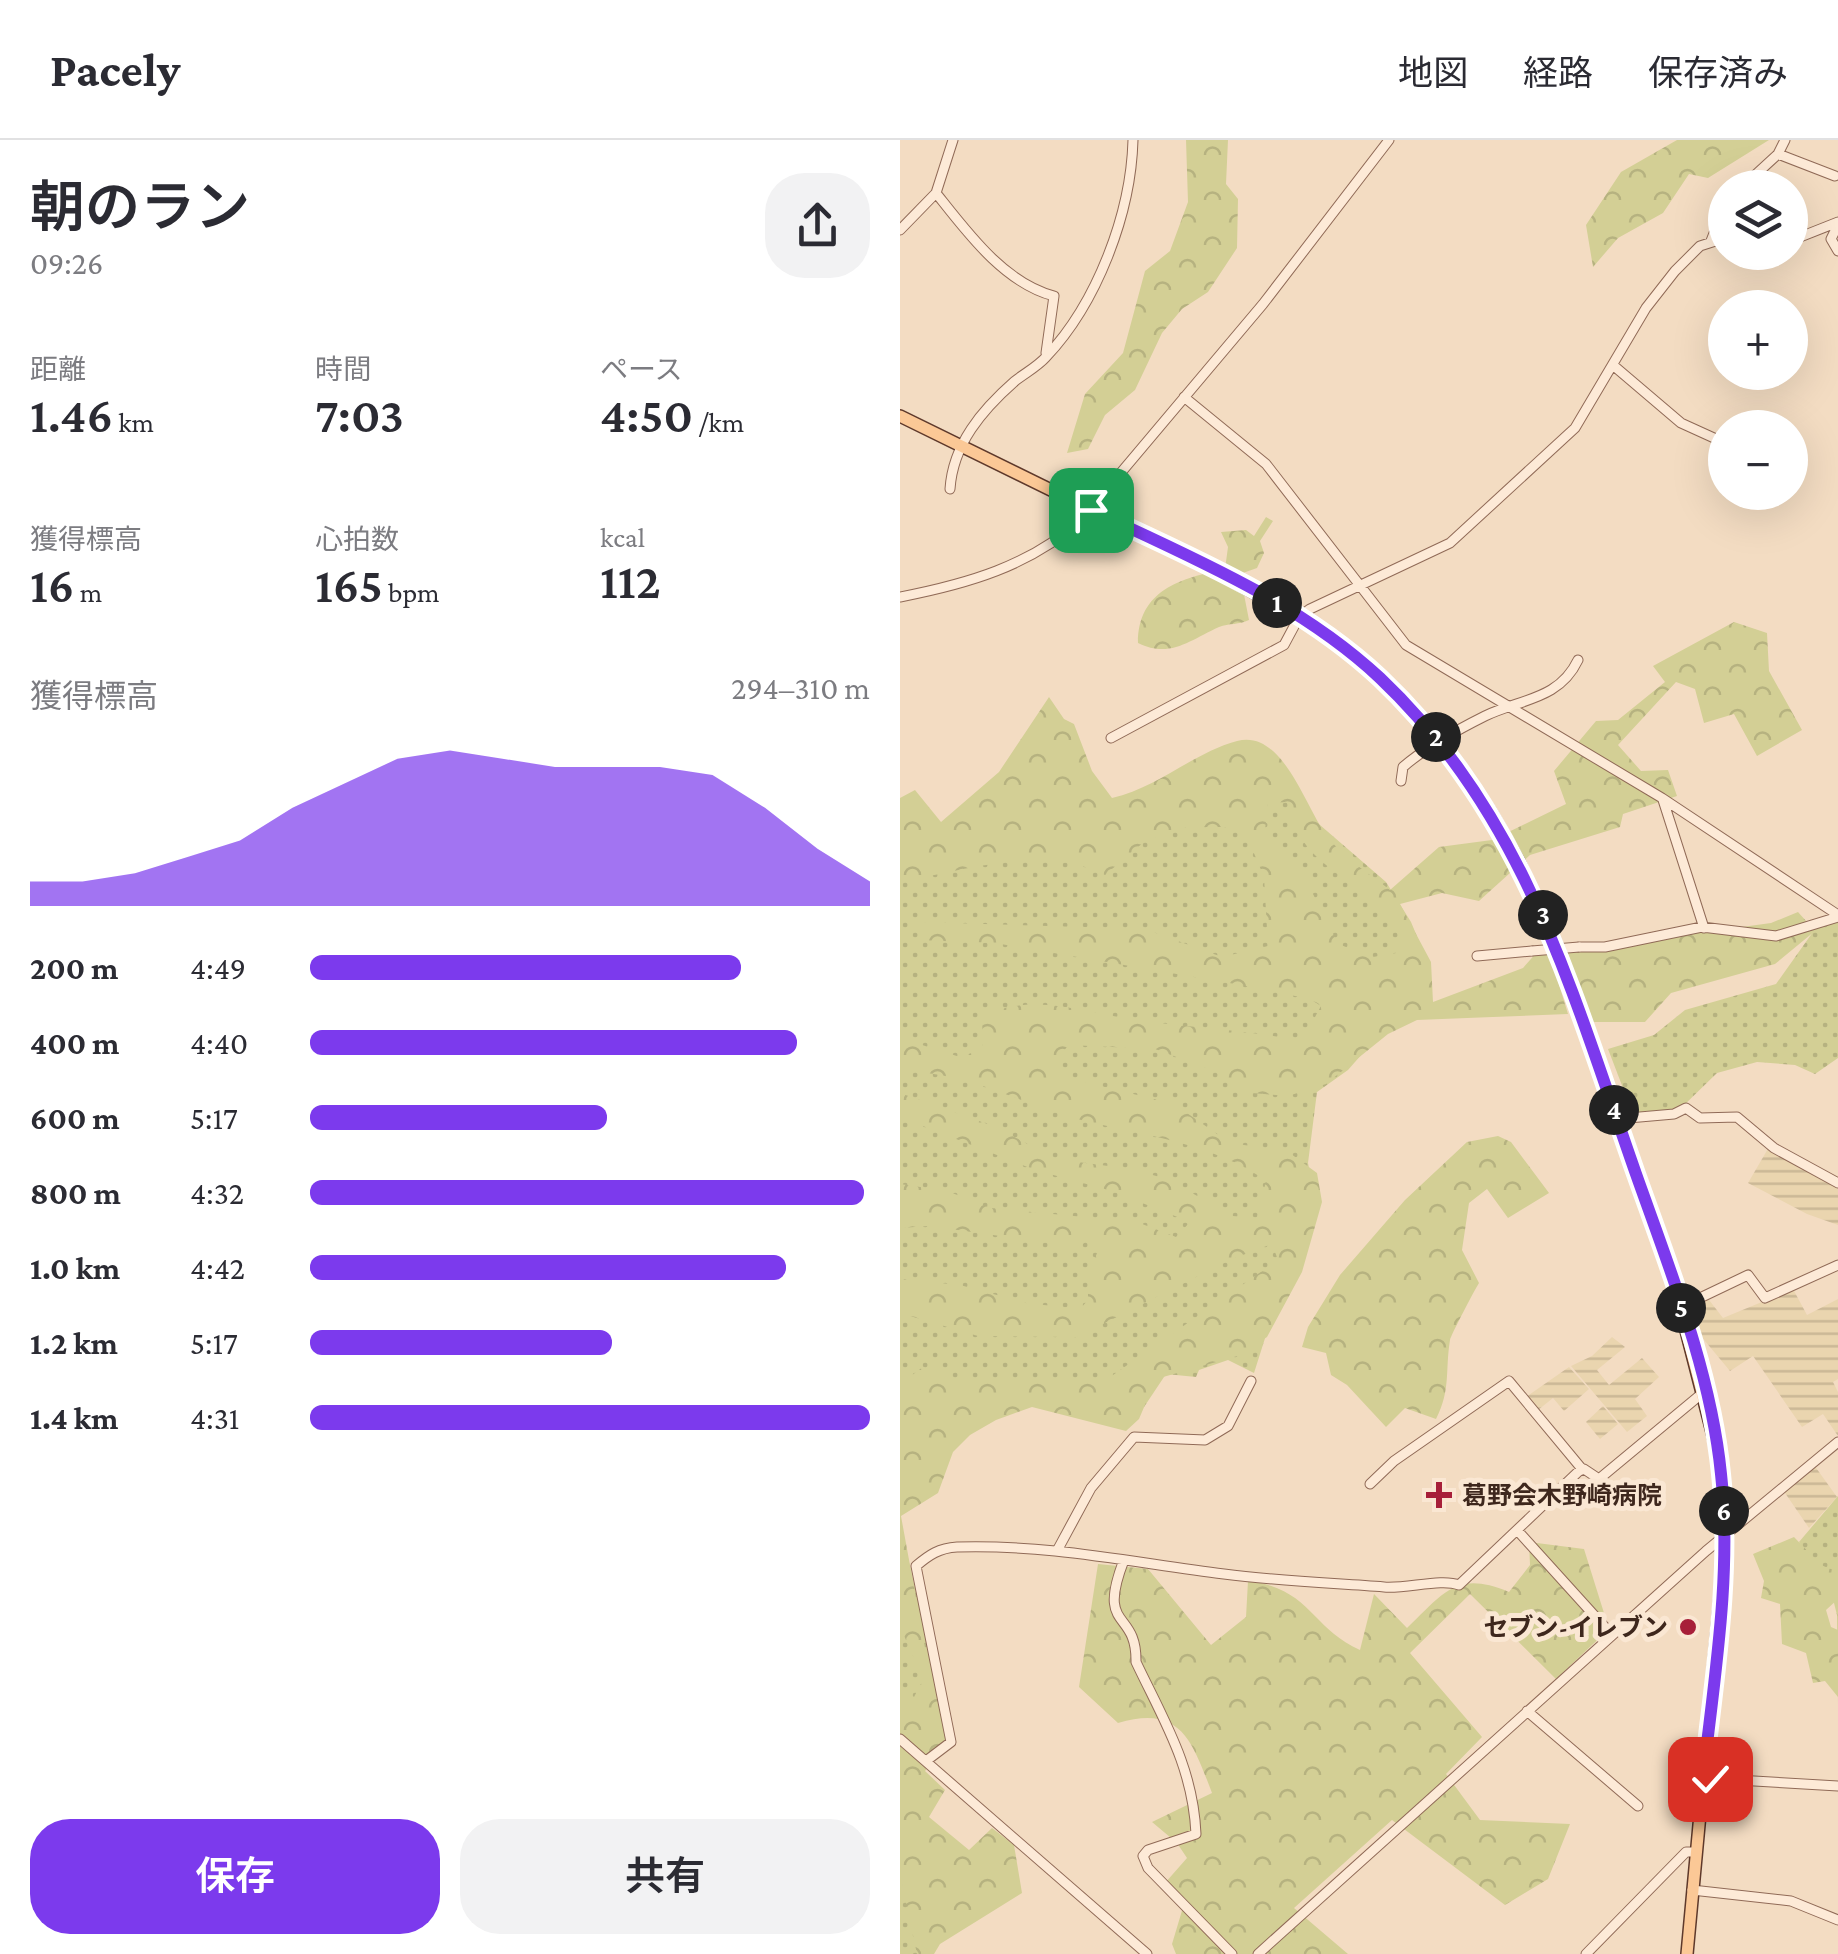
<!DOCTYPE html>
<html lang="ja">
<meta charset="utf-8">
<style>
:root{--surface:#fff;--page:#f2f2f3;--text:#2b2b33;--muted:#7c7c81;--line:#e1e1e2;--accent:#7c3aed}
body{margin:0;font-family:"Crimson Pro","Noto Sans JP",serif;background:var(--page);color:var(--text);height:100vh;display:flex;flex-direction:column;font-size:38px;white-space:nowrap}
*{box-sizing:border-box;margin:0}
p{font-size:32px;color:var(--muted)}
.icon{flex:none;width:55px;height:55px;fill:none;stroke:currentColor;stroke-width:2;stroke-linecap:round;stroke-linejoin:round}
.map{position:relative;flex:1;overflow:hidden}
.side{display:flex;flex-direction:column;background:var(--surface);width:900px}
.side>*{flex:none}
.tools{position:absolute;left:808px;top:30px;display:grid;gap:20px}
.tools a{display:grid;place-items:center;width:100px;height:100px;border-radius:50%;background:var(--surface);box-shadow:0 10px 40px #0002;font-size:50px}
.pin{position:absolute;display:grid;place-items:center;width:85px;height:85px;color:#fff;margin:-42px;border-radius:20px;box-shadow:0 5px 15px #0006}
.km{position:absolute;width:50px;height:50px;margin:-25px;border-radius:50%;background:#222;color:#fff;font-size:28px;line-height:50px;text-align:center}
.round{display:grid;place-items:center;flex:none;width:105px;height:105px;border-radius:40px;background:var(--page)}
.headline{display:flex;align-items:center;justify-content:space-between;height:170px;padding:0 30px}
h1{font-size:55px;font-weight:600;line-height:75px}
.figures{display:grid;grid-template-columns:repeat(3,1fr);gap:15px;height:170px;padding:10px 30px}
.figures div{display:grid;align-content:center}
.figures b{font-size:50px;font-weight:600}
.figures small{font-size:28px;font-weight:400}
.figures p{font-size:28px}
.chart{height:280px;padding:20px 30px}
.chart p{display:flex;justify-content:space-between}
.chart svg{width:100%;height:180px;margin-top:10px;fill:var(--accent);opacity:.7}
.button{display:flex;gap:20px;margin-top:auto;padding:20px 30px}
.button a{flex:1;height:115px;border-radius:40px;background:var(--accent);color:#fff;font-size:40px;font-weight:600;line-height:115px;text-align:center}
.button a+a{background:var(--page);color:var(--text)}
ul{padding:0 30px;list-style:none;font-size:32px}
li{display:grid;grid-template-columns:160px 120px 1fr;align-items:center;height:75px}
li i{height:25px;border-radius:12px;background:var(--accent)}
header{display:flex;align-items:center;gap:60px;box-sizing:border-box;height:140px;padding:0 50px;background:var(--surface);border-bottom:2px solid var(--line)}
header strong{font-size:48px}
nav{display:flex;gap:55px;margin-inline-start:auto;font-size:35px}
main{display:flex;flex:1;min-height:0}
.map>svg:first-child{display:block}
.farmland{fill:url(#farmland-rules)}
.grass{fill:url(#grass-dots)}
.forest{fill:url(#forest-crowns);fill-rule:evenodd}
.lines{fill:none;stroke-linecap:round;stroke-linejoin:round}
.minor-casing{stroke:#906a57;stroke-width:11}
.major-casing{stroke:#5e392b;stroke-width:14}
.minor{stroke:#fdead7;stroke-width:9}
.major{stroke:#fbc896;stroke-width:11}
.minor-bridge-casing{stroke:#906a57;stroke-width:11;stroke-linecap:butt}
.minor-bridge{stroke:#fdead7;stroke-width:9}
.route-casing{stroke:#fff;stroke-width:20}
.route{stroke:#7c3aed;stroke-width:12}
.poi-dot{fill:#a71f39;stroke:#fae7d3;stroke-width:4}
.labels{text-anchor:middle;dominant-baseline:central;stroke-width:10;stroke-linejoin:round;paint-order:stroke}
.poi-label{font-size:25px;font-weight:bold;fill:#3e271d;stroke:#fae7d3;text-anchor:start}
</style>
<header>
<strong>Pacely</strong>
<nav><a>地図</a><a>経路</a><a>保存済み</a></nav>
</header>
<main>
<section class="side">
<div class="headline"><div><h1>朝のラン</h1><p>09:26</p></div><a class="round"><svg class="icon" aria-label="share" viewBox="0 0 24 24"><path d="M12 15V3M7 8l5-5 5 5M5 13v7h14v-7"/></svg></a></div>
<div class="figures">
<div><p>距離</p><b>1.46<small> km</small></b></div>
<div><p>時間</p><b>7:03</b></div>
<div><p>ペース</p><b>4:50<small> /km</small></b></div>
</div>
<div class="figures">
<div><p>獲得標高</p><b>16<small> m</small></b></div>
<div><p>心拍数</p><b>165<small> bpm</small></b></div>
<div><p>kcal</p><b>112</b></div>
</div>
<div class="chart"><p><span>獲得標高</span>294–310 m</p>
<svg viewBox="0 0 160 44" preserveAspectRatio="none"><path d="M0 44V38L10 38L20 36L30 32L40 28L50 20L60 14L70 8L80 6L90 8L100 10L110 10L120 10L130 12L140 20L150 30L160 38V44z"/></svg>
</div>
<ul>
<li><b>200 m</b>4:49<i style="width:77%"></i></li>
<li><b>400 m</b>4:40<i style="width:87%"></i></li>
<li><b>600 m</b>5:17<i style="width:53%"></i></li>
<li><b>800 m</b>4:32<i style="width:99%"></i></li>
<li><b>1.0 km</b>4:42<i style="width:85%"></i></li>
<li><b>1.2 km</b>5:17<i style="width:54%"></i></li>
<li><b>1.4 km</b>4:31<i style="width:100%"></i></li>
</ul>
<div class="button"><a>保存</a><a>共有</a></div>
</section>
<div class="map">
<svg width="938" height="1814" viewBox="0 0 938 1814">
<defs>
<pattern id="farmland-rules" width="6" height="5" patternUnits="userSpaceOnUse" patternTransform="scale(2.5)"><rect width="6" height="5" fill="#ead5af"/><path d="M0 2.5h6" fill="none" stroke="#cab796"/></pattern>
<pattern id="grass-dots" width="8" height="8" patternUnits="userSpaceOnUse" patternTransform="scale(2.5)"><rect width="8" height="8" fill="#d3cf95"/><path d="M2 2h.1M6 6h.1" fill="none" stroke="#b6b280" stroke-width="1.8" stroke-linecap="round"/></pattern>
<pattern id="forest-crowns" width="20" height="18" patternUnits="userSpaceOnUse" patternTransform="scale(2.5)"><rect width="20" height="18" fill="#d3cf95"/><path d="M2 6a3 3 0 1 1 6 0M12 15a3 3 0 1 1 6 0" fill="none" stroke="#b6b280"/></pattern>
</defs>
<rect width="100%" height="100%" fill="#f3dcc2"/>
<!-- farmland -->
<path class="farmland" d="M869,1007L938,1045V1085L907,1074L848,1043Z
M893,1149L907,1175L938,1159V1239L933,1242L938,1252V1296L923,1274L902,1287L853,1216L830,1231L795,1189L789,1165L806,1156L823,1178Z
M712,1197L725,1207L697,1230L709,1245L742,1218L759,1237L735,1259L747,1276L727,1292L671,1226L692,1216Z
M669,1227L689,1249L664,1271L653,1258L638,1270L626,1257Z
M703,1266L718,1284L700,1299L686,1282Z
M914,1325L937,1357L909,1388L883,1350Z"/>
<!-- grass -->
<path class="grass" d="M376,647L486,742L511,782L526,818L469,906L448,930L417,952L408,1023L413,1047L354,1233L328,1220L299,1230L296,1237L266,1234L244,1267L158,1249L0,1321V733Z
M938,779V918L915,934L895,925L857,922L817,933L778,971L733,974L708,909L754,895L785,870L876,844L920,782Z
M938,1356V1565L937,1475L931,1451L899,1402Z
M0,1384L48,1588L0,1594Z
M0,1640L32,1814H0Z"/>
<!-- forest -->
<path class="forest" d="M286,0H328L326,44L338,59L337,108L308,152L282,169L262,193L235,250L205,275L188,309L167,313L185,254L223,213L245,131L270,111L288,62Z
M777,0H869L808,38L789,34L763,73L718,98L693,127L686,85L721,32Z
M366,377L373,381L360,401L364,413L357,428L340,434L349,480C339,485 329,483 319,487C290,500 270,519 238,503C238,450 281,438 325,429L328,407L321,392L346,390L354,396Z
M834,482L867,493L869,531L902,590L857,616L834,574L804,583L795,549L776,542L718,605L741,631L768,630L777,656L723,674L720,687L630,715L579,761L542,753L500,764L531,822L533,862L623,828L646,802L668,874L517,880L488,894L426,944L388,956L341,952L314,931L255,909L169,905L152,923L164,937L274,964L330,1003L387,1011L417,1033L422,1062L402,1132L367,1197L341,1215L256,1239L239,1279L226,1291L132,1267L96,1280L70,1295L53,1312L38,1353L1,1376L26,1513L49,1593L44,1608L25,1631L45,1650L29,1677L69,1710L92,1688L114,1705L122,1753L40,1804L34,1814H17L0,1734V1551L14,1557L23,1540L0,1486V1244L23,1227L53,1238L203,1242L378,1120L372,1104L332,1119L177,1197L78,1196L0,1173V1139L60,1145L126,1163L180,1169L188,1160V1136L201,1103L185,1102L172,1114L157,1104L29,1086L0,1088V1044L47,1051L91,1068L237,1082L276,1097L290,1082L212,1051L135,1030L0,977V953L96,987L155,1019L231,1029L267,1039L333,1076L357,1078L366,1041C320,1006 242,994 185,981C117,964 76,933 0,931V898L60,917L83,909L82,876C134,853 173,870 225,878C284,888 344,889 402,901L421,866L410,859L341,845L95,803L18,800V782L245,789L322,817L368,806L364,737L343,687H286L244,702L205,735C147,705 74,728 13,739L0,734V658L15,650L41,682L99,632L149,557L164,579L174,584L192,631L212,658C257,648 293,613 337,601C385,588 407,675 431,701C447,720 471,735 490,750L539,707L592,700L666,664L654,631L696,581L718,580L765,542L753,526ZM387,662C392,677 396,692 406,705C430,737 501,767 502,812L473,817L438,804L406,740L364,699L368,663Z
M898,772L915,791L875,824L771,853L745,882H691L667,811L871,783Z
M598,996L611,1002L649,1053L608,1078L587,1049L569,1063L562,1110L579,1143C574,1151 551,1195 550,1200C545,1231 551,1250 536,1279L505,1268L486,1287L447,1245L431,1235L426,1213L402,1207L408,1187L440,1135L505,1060L567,1002Z
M894,1397L921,1425L938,1432V1459L926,1470L931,1487L938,1490V1557L925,1541L913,1543L906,1513L882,1504L880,1464L861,1458L864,1441L853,1414Z
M629,1402L684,1409L709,1489L656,1539L570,1454L510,1513L582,1597L546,1634L580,1680L670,1684L648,1739L605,1765L492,1680L394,1768L448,1814H276L272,1804L284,1764L265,1743L287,1718L277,1703L252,1682L312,1653C292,1601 281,1564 218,1583L179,1547L198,1424L248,1429L311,1505L346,1477L348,1441C410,1448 411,1488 460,1510L474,1454L507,1488C544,1453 556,1430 609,1452L630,1425Z"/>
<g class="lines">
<defs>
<path id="minor" d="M878,14L935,36
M841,48L878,14L885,0
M36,53C67,92 104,143 154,156L146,213
M938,85L931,99L938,111
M0,90L36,53L53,0
M811,101L825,65
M890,101L938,82
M714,226L781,283L825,303
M284,257L366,324L506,505L762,658L938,775
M50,349C53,304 82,270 115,241C125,233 137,227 146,217C197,163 231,74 233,0
M0,457C67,444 130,426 181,380L363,164L489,0
M211,598L384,505L399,477L410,469L550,403L675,288L746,168L775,131L800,106L825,98
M501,641L503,627C526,607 557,590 585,576C620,559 659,560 678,520
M763,660L804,788
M679,807H705L802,787L876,796L938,777
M577,816L632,811
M717,979L774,974L786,968L800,978L837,977L874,1008L938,1043
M781,1167L848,1135L865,1158L938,1125
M470,1344L494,1321L609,1241L682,1329
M617,1390L712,1495
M158,1409L191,1348L234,1297L305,1300L328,1286L351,1241
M224,1420C196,1492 237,1468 236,1522C264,1581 293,1627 296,1694L248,1710L243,1716L248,1728L332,1814
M627,1571L738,1666
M0,1599L247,1814
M26,1621L51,1602L16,1426C29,1415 39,1408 57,1407C147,1404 235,1423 324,1434C377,1441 431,1443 484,1447C506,1449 542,1438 559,1445L679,1331L684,1329L699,1339L805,1251
M803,1638L938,1646
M792,1750L891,1761L938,1780
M358,1814L806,1411L938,1302
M686,1814L786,1712H795"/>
<path id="major" d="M0,276L316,431L427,495L477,535L541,603L590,671L619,722L654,802L772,1136L820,1323L823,1427L787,1814"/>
</defs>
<!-- minor casing -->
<use href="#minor" class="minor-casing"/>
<!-- major casing -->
<use href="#major" class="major-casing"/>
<!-- minor -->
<use href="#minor" class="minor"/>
<!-- major -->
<use href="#major" class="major"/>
<defs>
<path id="minor-bridge" d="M632,811L679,807"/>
</defs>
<!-- minor-bridge casing -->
<use href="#minor-bridge" class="minor-bridge-casing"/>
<!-- minor-bridge -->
<use href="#minor-bridge" class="minor-bridge"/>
</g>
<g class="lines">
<defs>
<path id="route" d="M191,370C291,417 399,462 480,538C625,675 672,852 736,1034C770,1130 811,1232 821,1334C832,1434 814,1539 803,1638L810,1639"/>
</defs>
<!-- route casing -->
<use href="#route" class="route-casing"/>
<!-- route -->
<use href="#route" class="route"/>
</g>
<!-- markers -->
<g class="poi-dot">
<path d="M534 1340h10v10h10v10h-10v10h-10v-10h-10v-10h10z"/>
<circle cx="788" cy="1487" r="10"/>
</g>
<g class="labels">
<!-- poi labels -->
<g class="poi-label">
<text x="562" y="1355">葛野会木野崎病院</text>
<text x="768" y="1487" text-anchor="end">セブン-イレブン</text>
</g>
</g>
</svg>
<div class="tools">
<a><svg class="icon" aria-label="layers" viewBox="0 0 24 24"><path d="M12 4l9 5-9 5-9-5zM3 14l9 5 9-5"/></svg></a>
<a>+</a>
<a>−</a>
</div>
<div class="pin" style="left:191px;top:370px;background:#1e9e55"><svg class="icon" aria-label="arrive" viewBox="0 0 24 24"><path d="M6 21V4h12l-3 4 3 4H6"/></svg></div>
<div class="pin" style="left:810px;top:1639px;background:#d93025"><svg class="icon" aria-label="check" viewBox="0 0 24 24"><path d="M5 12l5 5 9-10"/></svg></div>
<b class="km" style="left:377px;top:463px">1</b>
<b class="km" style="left:536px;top:597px">2</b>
<b class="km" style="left:643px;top:775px">3</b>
<b class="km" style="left:714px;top:970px">4</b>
<b class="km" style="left:781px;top:1168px">5</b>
<b class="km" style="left:824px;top:1371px">6</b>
</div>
</main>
